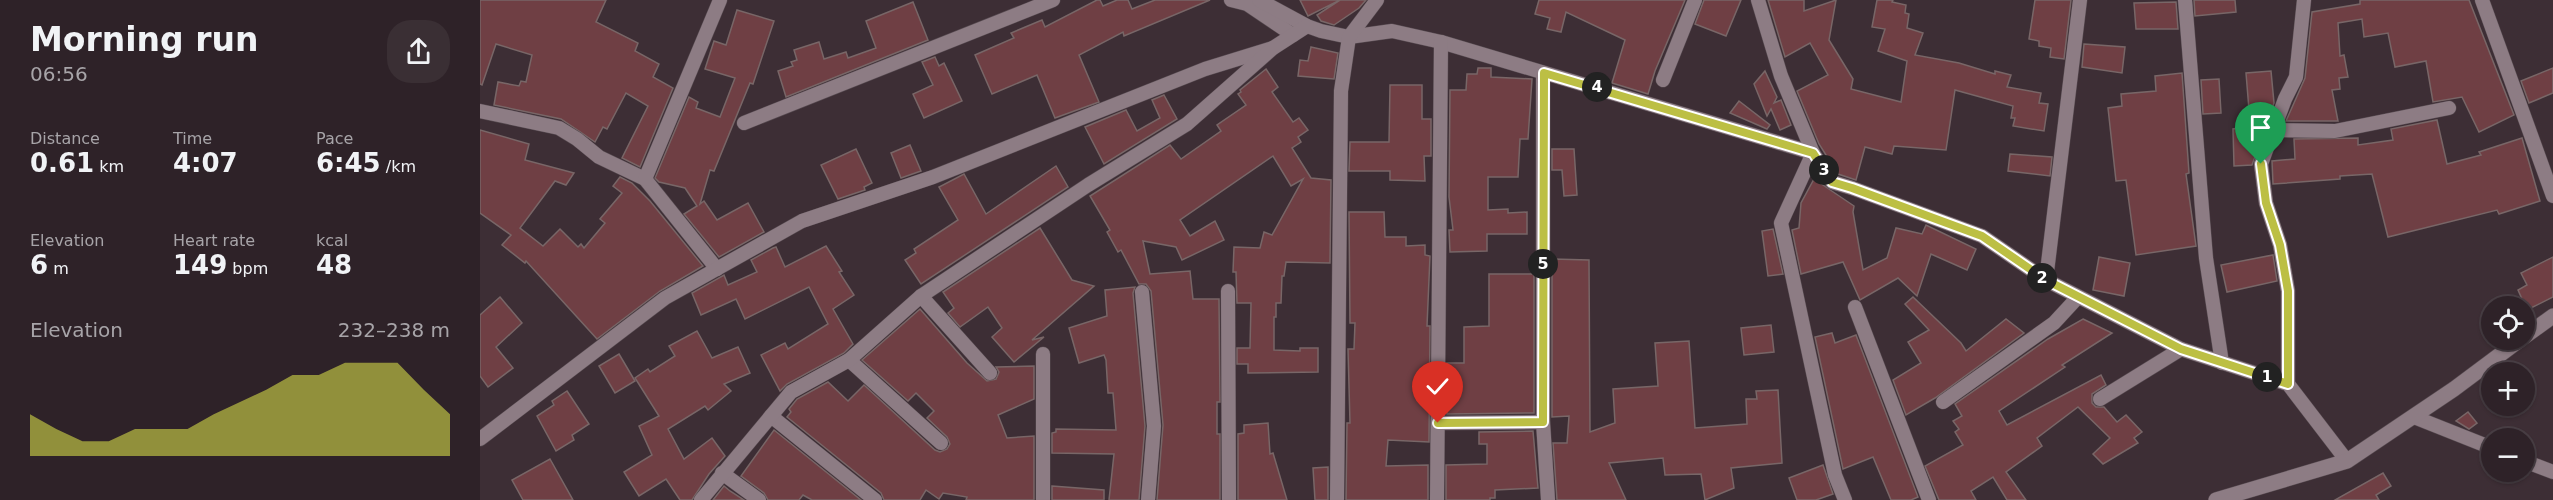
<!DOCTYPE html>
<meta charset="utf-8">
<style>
:root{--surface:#2e2228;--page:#3a2f34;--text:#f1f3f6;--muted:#a7a4a8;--line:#493f45;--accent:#bcbf44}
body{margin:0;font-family:"DejaVu Sans",sans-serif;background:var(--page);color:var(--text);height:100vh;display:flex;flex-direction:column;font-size:22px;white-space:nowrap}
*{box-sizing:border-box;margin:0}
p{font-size:20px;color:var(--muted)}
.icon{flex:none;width:33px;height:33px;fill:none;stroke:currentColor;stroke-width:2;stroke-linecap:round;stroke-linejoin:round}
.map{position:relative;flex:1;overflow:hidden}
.side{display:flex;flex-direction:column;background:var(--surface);width:480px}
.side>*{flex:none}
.fabs{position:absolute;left:2001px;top:296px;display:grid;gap:12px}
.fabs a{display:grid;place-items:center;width:54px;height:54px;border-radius:50%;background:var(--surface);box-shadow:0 2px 4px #0004,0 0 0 2px var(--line);font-size:30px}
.pin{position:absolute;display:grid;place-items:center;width:51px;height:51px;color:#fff;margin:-62px -26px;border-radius:50% 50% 50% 0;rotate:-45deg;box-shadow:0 0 6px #0007}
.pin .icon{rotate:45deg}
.km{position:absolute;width:30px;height:30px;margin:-15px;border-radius:50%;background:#222;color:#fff;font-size:16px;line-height:30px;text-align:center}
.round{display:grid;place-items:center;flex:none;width:63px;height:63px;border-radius:24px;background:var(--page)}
.summary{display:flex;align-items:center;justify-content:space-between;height:102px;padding:0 30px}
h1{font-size:33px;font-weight:700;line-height:45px}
.figures{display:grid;grid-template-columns:repeat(3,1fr);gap:9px;height:102px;padding:6px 30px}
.figures div{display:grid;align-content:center}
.figures b{font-size:26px;font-weight:700}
.figures small{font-size:16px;font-weight:400}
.figures p{font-size:16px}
.chart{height:168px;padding:12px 30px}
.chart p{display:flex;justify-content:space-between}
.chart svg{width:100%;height:108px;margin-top:6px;fill:var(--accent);opacity:.7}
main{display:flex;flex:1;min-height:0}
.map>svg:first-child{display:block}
.building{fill:#6f3f44;stroke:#786667;stroke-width:1.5}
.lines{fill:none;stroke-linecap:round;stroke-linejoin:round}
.street-casing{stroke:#574b51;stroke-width:15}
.secondary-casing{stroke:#574b51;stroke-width:16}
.street{stroke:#8d7c84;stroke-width:14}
.secondary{stroke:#8d7c84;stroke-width:15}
.route-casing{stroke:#fff;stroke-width:12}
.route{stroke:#bcbf44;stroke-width:8}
</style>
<main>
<section class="side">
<div class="summary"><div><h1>Morning run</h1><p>06:56</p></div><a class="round"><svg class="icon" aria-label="share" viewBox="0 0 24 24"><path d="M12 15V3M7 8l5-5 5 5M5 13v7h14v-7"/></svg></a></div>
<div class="figures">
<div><p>Distance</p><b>0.61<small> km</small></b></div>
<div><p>Time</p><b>4:07</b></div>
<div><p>Pace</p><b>6:45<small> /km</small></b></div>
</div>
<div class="figures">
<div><p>Elevation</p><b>6<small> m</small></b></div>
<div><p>Heart rate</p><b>149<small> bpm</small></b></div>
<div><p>kcal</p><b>48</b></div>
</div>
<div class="chart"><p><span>Elevation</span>232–238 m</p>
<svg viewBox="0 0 160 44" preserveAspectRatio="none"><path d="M0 44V27L10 33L20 38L30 38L40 33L50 33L60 33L70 27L80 22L90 17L100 11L110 11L120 6L130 6L140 6L150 17L160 27V44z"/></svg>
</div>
</section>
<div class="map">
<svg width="2073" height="500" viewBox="0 0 2073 500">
<rect width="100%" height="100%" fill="#3d2e35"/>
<g class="building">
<path d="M0 0H126L116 22 158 43 155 51 179 64 173 77 193 88 160 167 142 158 168 106 146 93 127 129 123 127 115 142 81 119 14 105 18 82 39 86 41 81 46 82 52 55 16 44 2 85 0 84Z"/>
<path d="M617 0H620L623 6 637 0H648L652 9 675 0H730L644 36 643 32 599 55 619 102 575 118 557 75 512 94 495 55 534 38 531 33 562 20 565 27Z"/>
<path d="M820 0H886L879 8 854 25 841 21 837 15 860 0 828 16Z"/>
<path d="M1059 0H1205L1175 71 1168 94 1132 83 1145 40 1086 12 1081 32 1067 29 1070 18 1055 14Z"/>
<path d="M1224 0H1261L1246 36 1215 24Z"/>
<path d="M1288 0H1324V11L1356 0 1349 40 1373 79 1371 89 1421 102 1427 61 1398 51 1405 29 1392 27 1397 0H1413L1412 2 1426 5 1425 13 1429 14 1427 28 1443 33 1435 55 1479 63 1515 74V71L1531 75 1527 87 1561 93 1559 103 1568 104 1564 131 1533 126 1535 118H1531L1533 106 1475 90 1466 150 1414 146 1412 154 1385 147 1376 180 1358 174 1339 144 1317 91 1348 75 1330 43 1305 57Z"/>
<path d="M1555 0H1591L1584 59 1570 57 1571 48 1559 46V41L1549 39Z"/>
<path d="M1714 0H1755L1756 12 1715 16Z"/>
<path d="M1880 0H1989L2034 115 1999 132 1982 97 1953 102 1946 61 1915 67 1908 33 1884 37 1882 19 1858 23 1860 56 1864 55 1868 77 1859 78 1860 89 1852 90 1858 121H1806L1825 78 1832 12 1880 4Z"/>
<path d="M433 2 448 40 306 97 298 71 313 66 311 62 317 60 314 50 339 42 344 59 366 52 368 58 396 48 386 21Z"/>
<path d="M1696 2 1698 29H1656L1654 3Z"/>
<path d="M257 10 294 21 273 84 270 83 234 171 230 170 220 204 224 201 237 220 268 203 284 232 239 257 204 214 217 206 205 188 179 182 175 178 209 97 218 102 216 108 240 117 255 78 225 69 234 41 246 45Z"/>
<path d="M1604 44 1645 47 1642 73 1602 67Z"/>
<path d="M831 47 858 53 854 79 818 76 820 60 828 61Z"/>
<path d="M455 57 459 66 464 63 482 101 444 118 433 94 453 85 442 62Z"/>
<path d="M998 68H1011V77L1052 79 1048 139H1040L1038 177H1008V210L1028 209V213L1047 212V234H1007V251L970 252 969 230H973L969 197 970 90H986L987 74H997Z"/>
<path d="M2073 68V93L2049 103 2041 81Z"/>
<path d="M786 69 798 87 792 92 813 122 819 118 828 130 818 137 821 142 812 148 831 178 851 180 850 263 806 262 804 276H802L801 303H796V317H794V350L820 351V348H838V372L768 373V364H757V348H770L771 303H757L756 272H753L754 247 780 248 784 232 792 235 823 179 811 186 793 156 700 220 710 236 735 221 744 240 702 260 696 247 663 241 670 274 710 271 713 299H739L740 402H737V434H740V500H677L683 425 671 291 666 284H659L641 250 638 252 627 232 630 230 610 196 690 145 701 159 741 131 737 125 766 105 758 94 761 92 760 90Z"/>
<path d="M1285 71 1297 97 1294 103 1301 100 1311 125 1300 130 1291 109 1287 116 1274 84Z"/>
<path d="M1791 71 1794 103 1772 165 1754 166 1753 129 1766 127V122H1770L1766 73Z"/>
<path d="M1702 73 1709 173 1706 174 1716 246 1656 255 1646 180 1636 181 1628 108 1642 106 1641 94 1676 91 1675 76Z"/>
<path d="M1739 79 1741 113 1723 114 1721 80Z"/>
<path d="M910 85H942V119H951V156H944L945 181 910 180V171H869L870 142H909Z"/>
<path d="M684 95 697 119 624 164 605 127 646 110 657 131 680 118 672 100Z"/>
<path d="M1259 101 1290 125 1287 129 1250 113Z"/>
<path d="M1957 120 1967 164 2001 155 1999 152 2042 138 2060 201 2019 214 2017 210 1908 237 1892 174 1860 176V179L1793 184 1792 161 1815 159 1814 139 1878 138V145L1913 140 1911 129Z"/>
<path d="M0 130 49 144 45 160 94 173 86 185 75 181 40 228 63 246 80 229 98 247 101 244 104 248 125 223 120 219 142 193 133 186 140 177 152 183 170 201 223 266 180 291 117 339 46 261 45 263 22 245 31 235 0 213Z"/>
<path d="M430 145 441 171 421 178 411 153Z"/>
<path d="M376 149 392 183 384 187 385 190 358 199 341 165Z"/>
<path d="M1072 149H1094L1097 195 1084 196 1082 170H1072Z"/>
<path d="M1530 154 1572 157 1570 176 1528 171Z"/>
<path d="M576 166 588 187 441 284 425 260 436 253 434 249 478 220 459 187 484 174 506 214Z"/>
<path d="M1334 179 1374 206 1373 212 1383 270 1407 258 1416 228 1442 234 1446 225 1496 249 1487 270 1451 254 1437 296 1418 278 1380 300 1363 262 1321 274 1312 230 1319 228 1321 203Z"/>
<path d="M869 212H904L905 237H926V246L945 245V255L950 256 947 326H950L949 442 908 440 906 466 948 465V500H866L867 423H870L868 349H874L875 323H870Z"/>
<path d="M560 228 592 280 614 286 552 340 564 337 534 362 512 337 522 328 508 307 480 327 468 313 474 308 463 292Z"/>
<path d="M1293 229 1303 274 1288 276 1282 231Z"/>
<path d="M346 246 362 271 359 272 374 295 353 309 373 344 364 353 307 384 300 391 281 355 305 343 308 349 348 324 329 287 265 319 256 299 221 315 212 293 244 275 248 285 277 272 271 260 293 248 296 247 305 267Z"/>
<path d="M1793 255 1797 281 1747 292 1741 265Z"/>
<path d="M1619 257 1650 263 1644 296 1613 290Z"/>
<path d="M2073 257V297L2047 310 2038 290 2047 285 2041 273Z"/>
<path d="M1072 259 1109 260 1110 432 1135 423 1133 389 1178 386 1175 343 1209 341 1215 428 1267 424 1266 399H1277L1276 391 1298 390 1302 463 1251 468 1254 488 1225 500 1221 474 1185 475 1183 458 1129 463 1146 500H1077L1073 443H1087L1089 416 1072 417Z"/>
<path d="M1009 274H1054V413L967 414V363H984V327L1009 326Z"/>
<path d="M655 287 653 293 665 426 659 500H629L634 454 572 453V433L576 432V429L636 430 633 393H628L626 360 624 355 599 363 589 328 627 316 625 290Z"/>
<path d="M20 297 42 323 16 347 33 368 8 387 0 376V315Z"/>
<path d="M1433 297 1481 343 1486 351 1526 319 1544 333 1455 398 1426 415 1413 380 1441 363 1428 342 1449 330 1425 304Z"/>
<path d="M440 309 487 363 507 381 516 379 519 372 516 367 554 366V399L518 415 527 438 554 436V500H486L487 497 463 493 459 499 446 490 440 500H404L401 493 307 417 311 412 309 409 317 399 348 382 368 401 384 385 455 450 460 452 467 449 470 444 467 437 447 418 454 411 436 393 428 401 382 360Z"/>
<path d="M1603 319 1632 333 1582 365 1585 367 1519 411 1527 425 1621 375 1626 385 1612 394V403L1616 407H1624L1637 422 1646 415 1662 432 1654 438 1658 443 1623 464 1613 454 1630 438 1598 407 1557 438 1562 446 1526 472 1546 500H1527L1513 477 1491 491 1496 500H1459L1445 466 1483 445 1475 432 1479 429 1473 421 1482 416 1475 404 1568 339Z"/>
<path d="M1291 325 1294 352 1264 355 1261 328Z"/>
<path d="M217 331 232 358 258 347 270 373 244 384 251 391 228 410 225 406 188 429 204 459 232 438 245 456 229 474 212 500H200L186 479 159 496 144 472 172 455 159 426 179 416 155 378 168 369 170 372 195 356 189 346Z"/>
<path d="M1352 333 1355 343 1376 335 1438 497 1431 500H1411L1393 457 1363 469 1335 337Z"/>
<path d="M139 354 155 381 135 393 119 366Z"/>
<path d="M87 391 109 424 92 435 94 440 76 451 57 416 74 405 72 401Z"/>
<path d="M1988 412 1997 423 1989 429 1976 421Z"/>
<path d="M788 423 790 454 793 453 807 500H758V434L764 433V425Z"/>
<path d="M294 430 381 500H332L323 495 319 500H288L284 493 261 476Z"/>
<path d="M1053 431 1058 488 1015 490V498H1010V500H966V465L1007 464V444H999V432Z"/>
<path d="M70 459 93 500H43L32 480Z"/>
<path d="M1343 465 1353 494 1336 500H1317L1309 478Z"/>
<path d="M848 467V500H835L833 468Z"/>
<path d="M1903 473 1911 486 1896 495 1899 500H1855Z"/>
<path d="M244 486 250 491 264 500H233Z"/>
<path d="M572 486 624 490V500H572Z"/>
</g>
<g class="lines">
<defs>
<g id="street">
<path d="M751 0 767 4 813 35"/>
<path d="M779 0 827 26 841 31 869 37 912 31 961 42 1333 153 1352 182 1372 188 1502 236 1566 280 1701 349 1808 384 1867 461"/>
<path d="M1278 0 1301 76 1333 153 1301 223 1355 475 1365 500"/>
<path d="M1705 0 1726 258 1742 363"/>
<path d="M2002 0 2073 196"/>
<path d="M1063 73V422L1068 500"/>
<path d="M1183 80 1215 0"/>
<path d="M0 111 79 128 97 139 119 157 165 179 237 269"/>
<path d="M264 123 573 0"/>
<path d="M1793 130 1855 131 1969 108"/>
<path d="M165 179 240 0"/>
<path d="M1566 280 1600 0"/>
<path d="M748 291 749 500"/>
<path d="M662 292 674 426 668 500"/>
<path d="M441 296 510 373"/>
<path d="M1375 307 1449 500"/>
<path d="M563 354V500"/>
<path d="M369 360 461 443"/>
<path d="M1808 384V291L1800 245 1786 203 1781 164 1805 99 1816 77 1824 0"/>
<path d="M1620 399 1701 349"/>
<path d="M1463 402 1574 323 1598 297"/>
<path d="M291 416 395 500"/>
<path d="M1934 417 2012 448"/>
<path d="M958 423 1063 422"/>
<path d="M0 439 185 298 322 221 453 177 725 69 793 48"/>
<path d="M2044 461 2073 472"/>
<path d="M242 473 279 500"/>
<path d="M857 499 861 91 869 37 897 0"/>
<path d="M221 500 311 392 369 360 441 296 608 185 707 124 793 48 827 26"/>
<path d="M957 500 961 42"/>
</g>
<g id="secondary">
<path d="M2044 337 2073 316"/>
<path d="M1736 500 1867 461 1974 389 2041 339"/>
</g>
</defs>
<use href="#street" class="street-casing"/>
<use href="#secondary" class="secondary-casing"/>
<use href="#street" class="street"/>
<use href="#secondary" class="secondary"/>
</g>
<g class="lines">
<defs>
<path id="route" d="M958 423 1063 422 1064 73 1333 153 1352 182 1372 188 1502 236 1566 280 1701 349 1808 384V291L1800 245 1786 203 1781 164"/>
</defs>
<use href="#route" class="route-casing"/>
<use href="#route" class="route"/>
</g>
</svg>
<div class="fabs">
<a><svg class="icon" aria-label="locate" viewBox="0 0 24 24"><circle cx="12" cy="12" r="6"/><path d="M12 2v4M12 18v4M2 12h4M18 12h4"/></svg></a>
<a>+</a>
<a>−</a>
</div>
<div class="pin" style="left:1781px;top:164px;background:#1e9e55"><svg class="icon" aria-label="arrive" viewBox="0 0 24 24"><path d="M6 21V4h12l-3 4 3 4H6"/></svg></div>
<div class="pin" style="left:958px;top:423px;background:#d93025"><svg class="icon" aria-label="check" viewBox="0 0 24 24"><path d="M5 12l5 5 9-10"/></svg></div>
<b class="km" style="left:1787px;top:377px">1</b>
<b class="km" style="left:1562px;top:278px">2</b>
<b class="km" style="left:1344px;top:170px">3</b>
<b class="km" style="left:1117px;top:87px">4</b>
<b class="km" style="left:1063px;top:264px">5</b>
</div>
</main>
